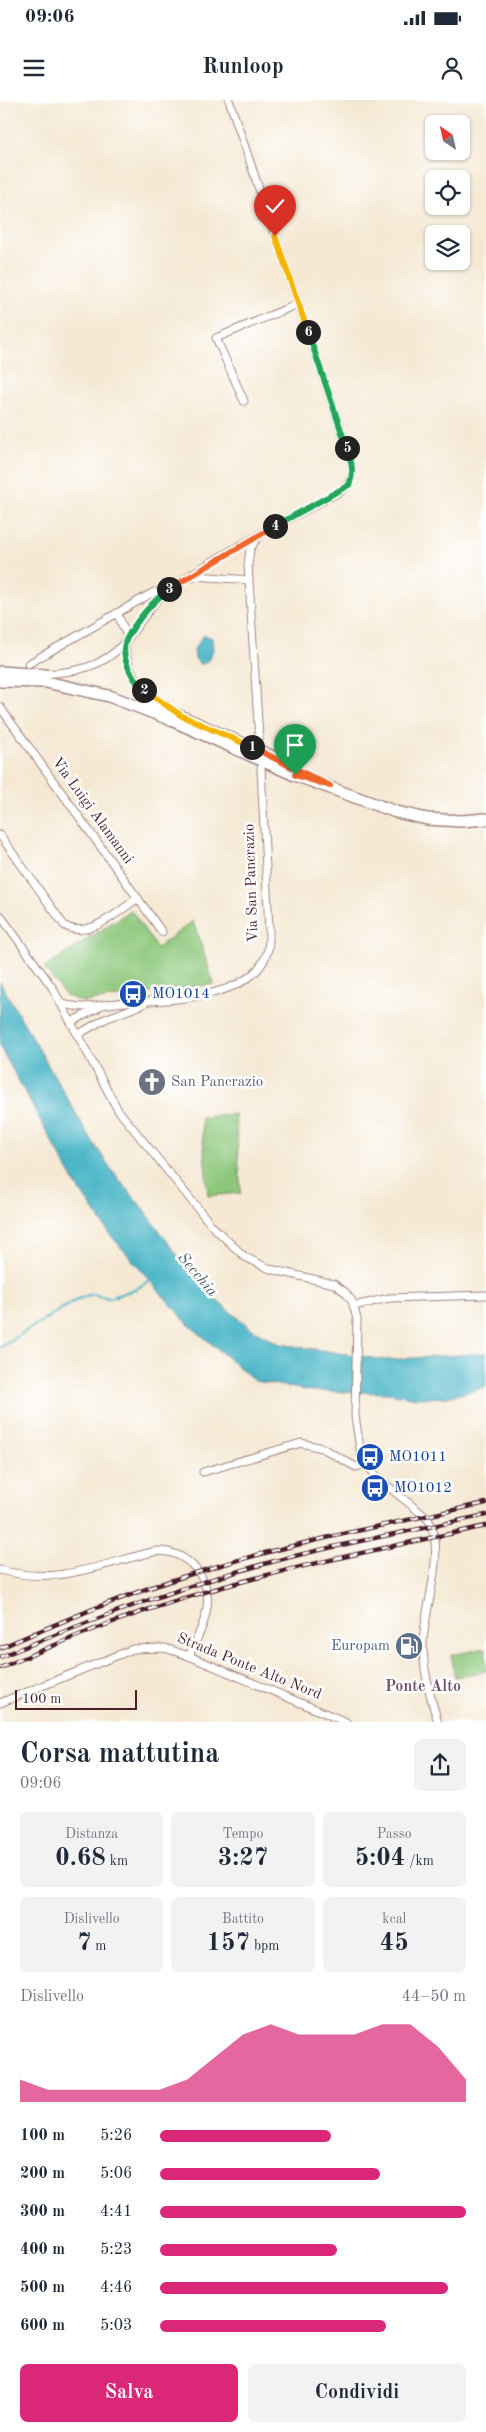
<!DOCTYPE html>
<html lang="it">
<meta charset="utf-8">
<style>
:root{--surface:#fff;--page:#f2f2f3;--text:#1f2937;--muted:#747a83;--accent:#db2777}
body{margin:0;font-family:"Old Standard TT",serif;background:var(--page);color:var(--text);height:100vh;display:flex;flex-direction:column;font-size:19px;white-space:nowrap}
*{box-sizing:border-box;margin:0}
p{font-size:16px;color:var(--muted)}
.icon{flex:none;width:28px;height:28px;fill:none;stroke:currentColor;stroke-width:2;stroke-linecap:round;stroke-linejoin:round}
.map{position:relative;height:1622px;overflow:hidden}
.drawer{display:flex;flex-direction:column;background:var(--surface);flex:1}
.drawer>*{flex:none}
.needle{width:32px;rotate:326deg}
.fabs{position:absolute;left:425px;top:15px;display:grid;gap:10px}
.fabs a{display:grid;place-items:center;width:45px;height:45px;border-radius:8px;background:var(--surface);box-shadow:0 1px 4px #0004;font-size:25px}
.scale{position:absolute;left:15px;bottom:12px;width:122px;box-sizing:border-box;padding-left:5px;border:2px solid #4a1f2b;border-top:0;font-size:14px;line-height:18px;white-space:nowrap;color:#4a1f2b;-webkit-text-stroke:4px #fff;paint-order:stroke}
.pin{position:absolute;display:grid;place-items:center;width:42px;height:42px;color:#fff;margin:-51px -21px;border-radius:50% 50% 50% 0;rotate:-45deg;box-shadow:0 0 5px #0007}
.pin .icon{rotate:45deg}
.km{position:absolute;width:25px;height:25px;margin:-12px;border-radius:50%;background:#222;color:#fff;font-size:14px;line-height:25px;text-align:center}
.round{display:grid;place-items:center;flex:none;width:52px;height:52px;border-radius:8px;background:var(--page)}
.head{display:flex;align-items:center;justify-content:space-between;height:85px;padding:0 20px}
h1{font-size:28px;font-weight:700;line-height:38px}
.figures{display:grid;grid-template-columns:repeat(3,1fr);gap:8px;height:85px;padding:5px 20px}
.figures div{display:grid;align-content:center;border-radius:8px;background:var(--page);text-align:center}
.figures b{font-size:25px;font-weight:700}
.figures small{font-size:14px;font-weight:400}
.figures p{font-size:14px}
.chart{height:140px;padding:10px 20px}
.chart p{display:flex;justify-content:space-between}
.chart svg{width:100%;height:90px;margin-top:5px;fill:var(--accent);opacity:.7}
.cta{display:flex;gap:10px;margin-top:auto;padding:10px 20px}
.cta a{flex:1;height:58px;border-radius:8px;background:var(--accent);color:#fff;font-size:20px;font-weight:700;line-height:58px;text-align:center}
.cta a+a{background:var(--page);color:var(--text)}
ul{padding:0 20px;list-style:none;font-size:16px}
li{display:grid;grid-template-columns:80px 60px 1fr;align-items:center;height:38px}
li i{height:12px;border-radius:6px;background:var(--accent)}
.status{display:flex;justify-content:space-between;align-items:center;height:35px;padding:0 25px;background:var(--surface);direction:ltr}
.status svg{height:14px;fill:currentColor}
header{display:flex;justify-content:space-between;align-items:center;height:65px;padding:0 20px;background:var(--surface);font-size:22px;font-weight:700}
.map>svg:first-child{display:block}
.green{fill:#8cc77c;stroke:#6b7354}
.water{fill:#4bb6c7;stroke:#4a6a79}
.lines{fill:none;stroke-linecap:round;stroke-linejoin:round}
.stream{stroke:#4bb6c7;stroke-width:2.5}
.street-casing{stroke:#a08480;stroke-width:9}
.primary-casing{stroke:#a08480;stroke-width:14}
.street{stroke:#fff;stroke-width:7}
.primary{stroke:#fff;stroke-width:11}
.rail-casing{stroke:#4a1f2b;stroke-width:4.5}
.rail{stroke:#fff;stroke-width:2.5;stroke-dasharray:8;stroke-linecap:butt}
.split-1-casing{stroke:#fff;stroke-width:10}
.split-2-casing{stroke:#fff;stroke-width:10}
.split-3-casing{stroke:#fff;stroke-width:10}
.split-4-casing{stroke:#fff;stroke-width:10}
.split-5-casing{stroke:#fff;stroke-width:10}
.split-6-casing{stroke:#fff;stroke-width:10}
.split-7-casing{stroke:#fff;stroke-width:10}
.split-1{stroke:#f0652b;stroke-width:6}
.split-2{stroke:#f5b400;stroke-width:6}
.split-3{stroke:#22a559;stroke-width:6}
.split-4{stroke:#f0652b;stroke-width:6}
.split-5{stroke:#22a559;stroke-width:6}
.split-6{stroke:#22a559;stroke-width:6}
.split-7{stroke:#f5b400;stroke-width:6}
.labels{text-anchor:middle;dominant-baseline:central;stroke-width:5;stroke-linejoin:round;paint-order:stroke}
.street-label{font-size:15px;fill:#4a1f2b;stroke:#fff}
.transit-label{font-size:15px;fill:#164399;stroke:#fff;text-anchor:start}
.worship-label{font-size:15px;fill:#5b616d;stroke:#fff;text-anchor:start}
.service-label{font-size:15px;fill:#4e5e75;stroke:#fff;text-anchor:end}
.water-label{font-size:16px;font-style:italic;fill:#4a5b69;stroke:#fff}
.neighbourhood-label{font-size:16px;font-weight:bold;fill:#75556e;stroke:#fff}
</style>
<div class="status"><b>09:06</b><svg viewBox="0 0 49 12"><path d="M0 12V9h3v3zM5 12V6h3v6zM10 12V3h3v9zM15 12V0h3v12zM26 1h20v11H26zM47 4h2v5h-2z"/></svg></div>
<header><svg class="icon" aria-label="menu" viewBox="0 0 24 24"><path d="M4 6h16M4 12h16M4 18h16"/></svg>Runloop<svg class="icon" aria-label="person" viewBox="0 0 24 24"><circle cx="12" cy="8" r="4"/><path d="M4 21q1-7 8-7t8 7"/></svg></header>
<div class="map">
<svg width="486" height="1622" viewBox="0 0 486 1622">
<rect width="100%" height="100%" fill="#fff"/>
<filter id="ink" filterUnits="userSpaceOnUse"><feTurbulence type="fractalNoise" baseFrequency=".02" numOctaves="2"/><feDisplacementMap in="SourceGraphic" scale="10" xChannelSelector="R" yChannelSelector="G"/><feConvolveMatrix kernelMatrix="1 2 1 2 8 2 1 2 1" color-interpolation-filters="sRGB"/></filter>
<filter id="wash" filterUnits="userSpaceOnUse"><feTurbulence type="fractalNoise" baseFrequency=".0096" numOctaves="4" result="noise"/><feDisplacementMap in="SourceGraphic" scale="20" xChannelSelector="R" yChannelSelector="G"/><feGaussianBlur stdDeviation="1.12" result="paint"/><feColorMatrix in="noise" values="0 0 0 0 0 0 0 0 0 0 0 0 0 0 0 0 0 1.4 0 .05"/><feComposite in="paint" operator="in"/></filter>
<g filter="url(#wash)">
<rect width="100%" height="100%" fill="#f5e9d4"/>
<g class="green">
<path d="M131 810 157 848 193 821 214 884 83 902 66 896 44 868Z"/>
<path d="M235 1014 241 1093 208 1096 201 1017Z"/>
<path d="M486 1548V1571L455 1577 451 1555Z"/>
</g>
<g class="water">
<path d="M204 535 212 538 213 550 208 561 200 565 195 558 194 549Z"/>
<path d="M0 882 89 1036 114 1073 145 1111 192 1175 222 1205 252 1229 280 1244 386 1260 486 1253V1287L448 1297 416 1298 389 1293 311 1291 255 1281 187 1223 112 1137 76 1085 0 947Z"/>
</g>
<g class="lines">
<path class="stream" d="M0 1247 78 1199 92 1194 109 1198 136 1189 152 1179"/>
</g>
</g>
<g filter="url(#ink)">
<g class="lines">
<defs>
<g id="street">
<path d="M244 301 216 238 298 204"/>
<path d="M257 438 250 449 248 465 259 638"/>
<path d="M190 477 196 476 249 480"/>
<path d="M117 513 128 538"/>
<path d="M125 541C125 572 140 589 165 604"/>
<path d="M28 564 154 492"/>
<path d="M43 574C75 572 103 568 125 542 142 522 153 499 175 485 228 450 285 421 341 391 354 381 353 372 350 357L229 0"/>
<path d="M0 607 162 832"/>
<path d="M0 735 64 825C87 841 119 811 138 798"/>
<path d="M0 815 52 887 118 1010 213 1127 245 1157 270 1169 334 1184 345 1192 352 1201 357 1219 355 1316 361 1355 366 1364 379 1379 427 1418C448 1447 424 1508 423 1543 423 1570 430 1597 438 1622"/>
<path d="M60 903C89 912 100 903 128 902 168 900 257 900 268 849 269 843 269 836 269 830L261 668"/>
<path d="M71 922 98 908"/>
<path d="M77 935 105 919 144 904"/>
<path d="M354 1206 389 1198 486 1195"/>
<path d="M203 1372 301 1343 322 1348 356 1367 366 1364"/>
<path d="M0 1470C59 1486 100 1464 157 1451 172 1451 184 1456 194 1467 220 1495 203 1526 189 1556"/>
<path d="M0 1603 133 1549 165 1548 189 1556 346 1622"/>
</g>
<g id="primary">
<path d="M0 572 45 575"/>
<path d="M0 581 46 582 109 596 167 618 295 675 396 712 427 719 461 721 486 719"/>
<path d="M150 603 293 666"/>
</g>
</defs>
<use href="#street" class="street-casing"/>
<use href="#primary" class="primary-casing"/>
<use href="#street" class="street"/>
<use href="#primary" class="primary"/>
<defs>
<g id="rail">
<path d="M0 1548C57 1524 114 1499 173 1480 275 1446 381 1426 486 1403"/>
<path d="M0 1557C91 1520 183 1485 279 1460 347 1442 417 1430 486 1415"/>
<path d="M0 1568C39 1552 77 1535 116 1521 236 1477 362 1453 486 1426"/>
</g>
</defs>
<use href="#rail" class="rail-casing"/>
<use href="#rail" class="rail"/>
</g>
</g>
<g class="lines" filter="url(#ink)">
<defs>
<path id="split-1" d="M252 647 330 686 295 675"/>
<path id="split-2" d="M144 590 182 616 252 647"/>
<path id="split-3" d="M144 590C133 580 119 556 126 540 135 522 153 501 169 489"/>
<path id="split-4" d="M169 489 275 426"/>
<path id="split-5" d="M275 426 349 385C355 372 351 361 347 348"/>
<path id="split-6" d="M308 232 347 348"/>
<path id="split-7" d="M275 136 308 232"/>
</defs>
<use href="#split-1" class="split-1-casing"/>
<use href="#split-2" class="split-2-casing"/>
<use href="#split-3" class="split-3-casing"/>
<use href="#split-4" class="split-4-casing"/>
<use href="#split-5" class="split-5-casing"/>
<use href="#split-6" class="split-6-casing"/>
<use href="#split-7" class="split-7-casing"/>
<use href="#split-1" class="split-1"/>
<use href="#split-2" class="split-2"/>
<use href="#split-3" class="split-3"/>
<use href="#split-4" class="split-4"/>
<use href="#split-5" class="split-5"/>
<use href="#split-6" class="split-6"/>
<use href="#split-7" class="split-7"/>
</g>
<defs>
<symbol id="bus-disc" viewBox="-11 -11 22 22"><circle r="9.5" fill="#1a4fb4" stroke="#fff"/><path d="M-5-6H5V4H4V6H2V4H-2V6H-4V4H-5ZM-3.5-4V0h7V-4ZM-3.5 1.2v1.5H-2V1.2ZM2 1.2v1.5H3.5V1.2Z" fill="#fff"/></symbol>
<symbol id="church-disc" viewBox="-11 -11 22 22"><circle r="9.5" fill="#6b7280" stroke="#fff"/><path d="M-1.2-6h2.4v3.5h3.3v2.4h-3.3V6h-2.4V-.1h-3.3v-2.4h3.3Z" fill="#fff"/></symbol>
<symbol id="fuel-disc" viewBox="-11 -11 22 22"><circle r="9.5" fill="#5c6f8a" stroke="#fff"/><path d="M-5.5-6h7V0h2V4h1.3V-2.5L3-4.5l.8-.8L6-3V5H2.5V1h-1V6h-7ZM-4.2-4.7v3.2H.2V-4.7Z" fill="#fff"/></symbol>
</defs>
<g fill-rule="evenodd">
<use href="#bus-disc" x="117" y="878" width="32" height="32"/>
<use href="#church-disc" x="136" y="966" width="32" height="32"/>
<use href="#bus-disc" x="354" y="1341" width="32" height="32"/>
<use href="#bus-disc" x="359" y="1372" width="32" height="32"/>
<use href="#fuel-disc" x="393" y="1530" width="32" height="32"/>
</g>
<g class="labels">
<g class="street-label">
<text transform="translate(92 711) rotate(54)">Via Luigi Alamanni</text>
<text transform="translate(252 783) rotate(-92)">Via San Pancrazio</text>
<text transform="translate(249 1567) rotate(22)">Strada Ponte Alto Nord</text>
</g>
<g class="transit-label">
<text x="152" y="894">MO1014</text>
<text x="389" y="1357">MO1011</text>
<text x="394" y="1388">MO1012</text>
</g>
<g class="worship-label">
<text x="171" y="982">San Pancrazio</text>
</g>
<g class="service-label">
<text x="390" y="1546">Europam</text>
</g>
<g class="water-label">
<text transform="translate(197 1175) rotate(50)">Secchia</text>
</g>
<g class="neighbourhood-label">
<text x="423" y="1587">Ponte Alto</text>
</g>
</g>
</svg>
<div class="fabs">
<a><svg class="needle" viewBox="-14 -14 28 28"><path d="M0-13l5 13h-10z" fill="#e53935"/><path d="M0 13l5-13h-10z" fill="#747a83"/></svg></a>
<a><svg class="icon" aria-label="locate" viewBox="0 0 24 24"><circle cx="12" cy="12" r="6"/><path d="M12 2v4M12 18v4M2 12h4M18 12h4"/></svg></a>
<a><svg class="icon" aria-label="layers" viewBox="0 0 24 24"><path d="M12 4l9 5-9 5-9-5zM3 14l9 5 9-5"/></svg></a>
</div>
<div class="scale">100 m</div>
<div class="pin" style="left:295px;top:675px;background:#1e9e55"><svg class="icon" aria-label="arrive" viewBox="0 0 24 24"><path d="M6 21V4h12l-3 4 3 4H6"/></svg></div>
<div class="pin" style="left:275px;top:136px;background:#d93025"><svg class="icon" aria-label="check" viewBox="0 0 24 24"><path d="M5 12l5 5 9-10"/></svg></div>
<b class="km" style="left:252px;top:647px">1</b>
<b class="km" style="left:144px;top:590px">2</b>
<b class="km" style="left:169px;top:489px">3</b>
<b class="km" style="left:275px;top:426px">4</b>
<b class="km" style="left:347px;top:348px">5</b>
<b class="km" style="left:308px;top:232px">6</b>
</div>
<section class="drawer">
<div class="head"><div><h1>Corsa mattutina</h1><p>09:06</p></div><a class="round"><svg class="icon" aria-label="share" viewBox="0 0 24 24"><path d="M12 15V3M7 8l5-5 5 5M5 13v7h14v-7"/></svg></a></div>
<div class="figures">
<div><p>Distanza</p><b>0.68<small> km</small></b></div>
<div><p>Tempo</p><b>3:27</b></div>
<div><p>Passo</p><b>5:04<small> /km</small></b></div>
</div>
<div class="figures">
<div><p>Dislivello</p><b>7<small> m</small></b></div>
<div><p>Battito</p><b>157<small> bpm</small></b></div>
<div><p>kcal</p><b>45</b></div>
</div>
<div class="chart"><p><span>Dislivello</span>44–50 m</p>
<svg viewBox="0 0 160 44" preserveAspectRatio="none"><path d="M0 44V33L10 38L20 38L30 38L40 38L50 38L60 33L70 22L80 11L90 6L100 11L110 11L120 11L130 6L140 6L150 17L160 33V44z"/></svg>
</div>
<ul>
<li><b>100 m</b>5:26<i style="width:56%"></i></li>
<li><b>200 m</b>5:06<i style="width:72%"></i></li>
<li><b>300 m</b>4:41<i style="width:100%"></i></li>
<li><b>400 m</b>5:23<i style="width:58%"></i></li>
<li><b>500 m</b>4:46<i style="width:94%"></i></li>
<li><b>600 m</b>5:03<i style="width:74%"></i></li>
</ul>
<div class="cta"><a>Salva</a><a>Condividi</a></div>
</section>
